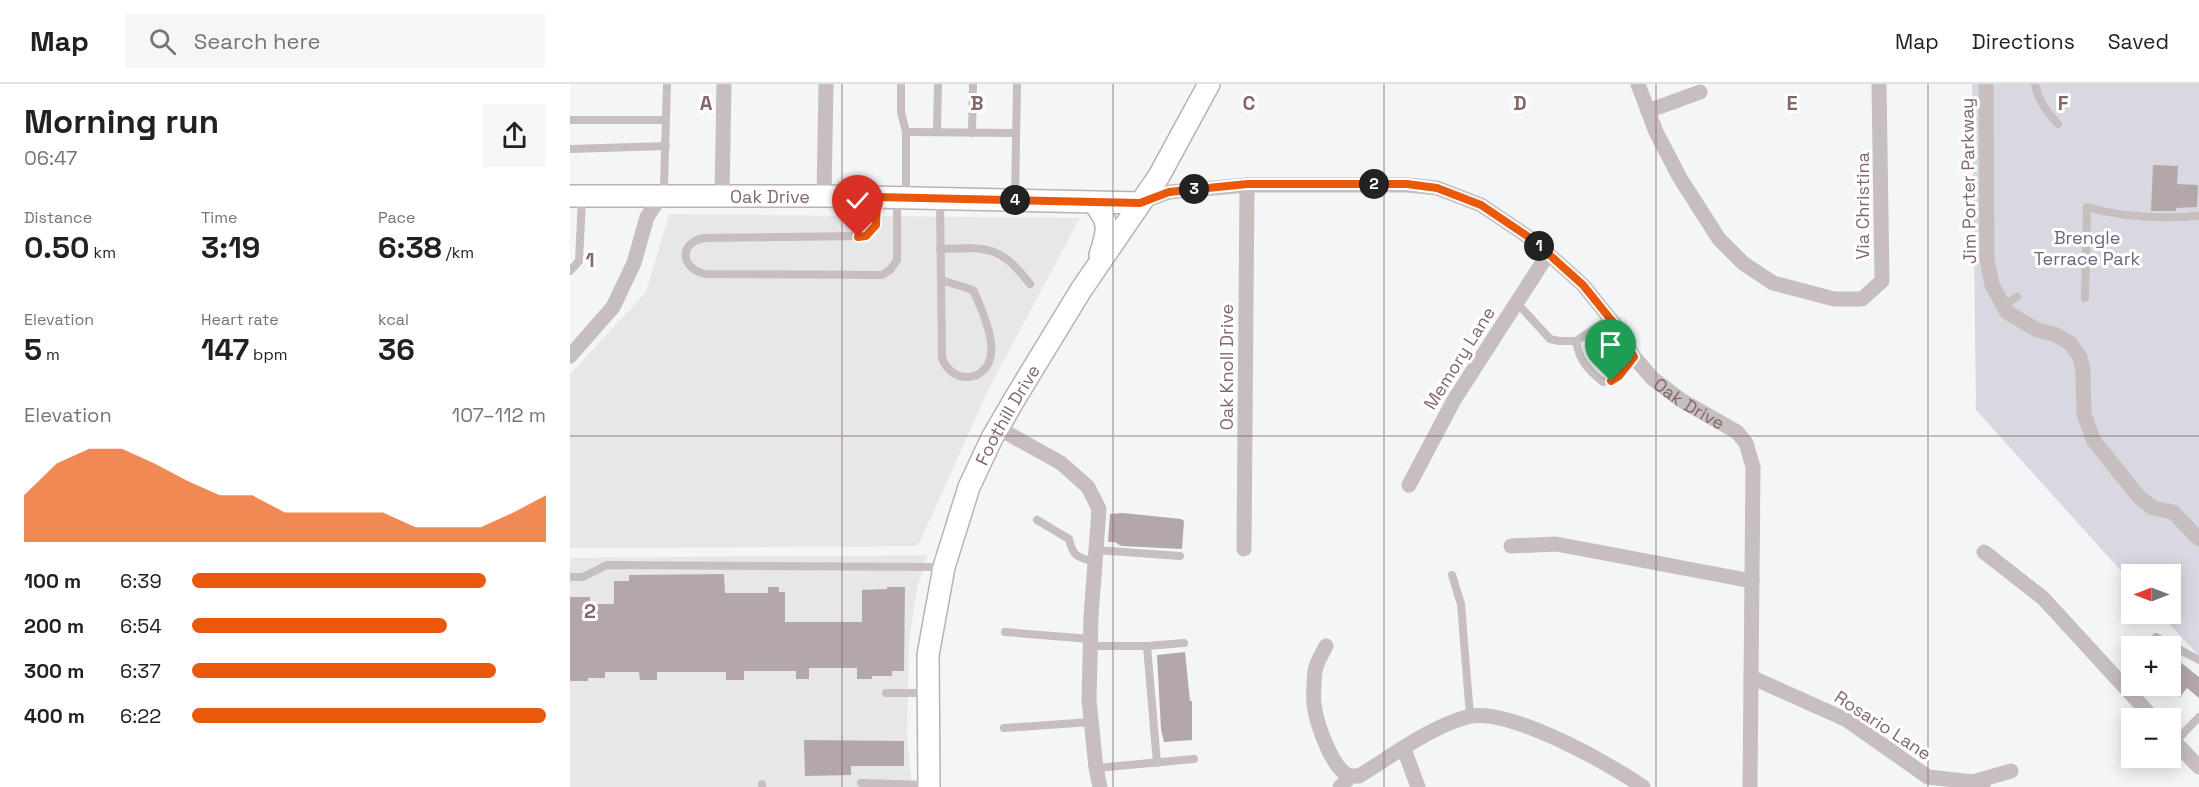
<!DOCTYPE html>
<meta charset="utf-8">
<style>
:root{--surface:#fff;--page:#f6f6f6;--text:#202124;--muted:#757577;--line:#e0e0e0;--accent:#ea580c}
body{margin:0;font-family:"Space Grotesk",sans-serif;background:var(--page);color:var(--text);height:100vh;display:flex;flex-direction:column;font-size:22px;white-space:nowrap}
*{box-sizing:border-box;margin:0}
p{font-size:20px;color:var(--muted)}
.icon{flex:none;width:33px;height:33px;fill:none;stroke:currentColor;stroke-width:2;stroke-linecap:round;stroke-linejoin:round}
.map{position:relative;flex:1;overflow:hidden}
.side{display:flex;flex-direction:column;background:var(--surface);width:570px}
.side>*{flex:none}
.needle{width:39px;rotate:270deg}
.tools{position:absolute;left:1551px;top:480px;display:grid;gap:12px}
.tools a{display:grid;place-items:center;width:60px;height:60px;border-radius:0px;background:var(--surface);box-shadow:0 3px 15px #0003;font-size:30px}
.pin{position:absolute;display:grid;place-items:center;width:51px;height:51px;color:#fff;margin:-62px -26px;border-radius:50% 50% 50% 0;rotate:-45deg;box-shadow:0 0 6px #0007}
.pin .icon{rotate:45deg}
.km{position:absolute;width:30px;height:30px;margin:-15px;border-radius:50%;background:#222;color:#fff;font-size:16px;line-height:30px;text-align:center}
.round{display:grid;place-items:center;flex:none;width:63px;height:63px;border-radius:0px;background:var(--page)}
.overview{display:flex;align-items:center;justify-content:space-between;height:102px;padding:0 24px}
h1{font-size:33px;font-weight:600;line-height:45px}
.figures{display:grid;grid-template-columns:repeat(3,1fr);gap:9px;height:102px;padding:6px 24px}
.figures div{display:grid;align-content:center}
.figures b{font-size:30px;font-weight:600}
.figures small{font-size:16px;font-weight:400}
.figures p{font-size:16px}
.chart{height:168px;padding:12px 24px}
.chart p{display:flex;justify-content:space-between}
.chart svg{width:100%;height:108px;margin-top:6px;fill:var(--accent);opacity:.7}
ul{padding:0 24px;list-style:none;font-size:20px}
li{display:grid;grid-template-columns:96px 72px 1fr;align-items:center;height:45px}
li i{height:15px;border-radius:8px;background:var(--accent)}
header{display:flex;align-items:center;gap:36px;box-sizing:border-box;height:84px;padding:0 30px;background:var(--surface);border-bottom:2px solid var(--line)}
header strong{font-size:28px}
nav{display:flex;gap:33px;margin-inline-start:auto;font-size:21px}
.search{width:420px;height:54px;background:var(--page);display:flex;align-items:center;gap:15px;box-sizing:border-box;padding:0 21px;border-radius:0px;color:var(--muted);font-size:22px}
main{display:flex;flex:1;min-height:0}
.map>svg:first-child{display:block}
.built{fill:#e7e6e8}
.green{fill:#d9d8e1}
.building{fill:#b4a7a9}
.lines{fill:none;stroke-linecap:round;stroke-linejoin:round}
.secondary-casing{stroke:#bbb1b1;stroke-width:24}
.lane{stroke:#c6bebf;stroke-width:8}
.street{stroke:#c6bebf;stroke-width:15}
.secondary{stroke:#fff;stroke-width:21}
.route-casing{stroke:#fff;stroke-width:12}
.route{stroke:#ea580c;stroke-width:8}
.grid{fill:none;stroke:#836869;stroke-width:1.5;stroke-opacity:0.55}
.labels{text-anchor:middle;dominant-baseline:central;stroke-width:6;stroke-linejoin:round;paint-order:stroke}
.street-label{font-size:18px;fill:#836869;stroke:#fff}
.park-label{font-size:18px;fill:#6d667b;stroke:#fff}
.grid-label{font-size:20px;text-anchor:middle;font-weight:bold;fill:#836869;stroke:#fff;stroke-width:6;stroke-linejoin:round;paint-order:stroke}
</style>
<header>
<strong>Map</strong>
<div class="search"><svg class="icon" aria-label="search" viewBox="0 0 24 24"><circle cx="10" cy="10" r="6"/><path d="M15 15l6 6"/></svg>Search here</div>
<nav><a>Map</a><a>Directions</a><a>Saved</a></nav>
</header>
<main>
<section class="side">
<div class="overview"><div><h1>Morning run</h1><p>06:47</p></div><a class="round"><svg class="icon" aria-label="share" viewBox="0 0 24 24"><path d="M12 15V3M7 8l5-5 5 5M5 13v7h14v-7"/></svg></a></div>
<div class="figures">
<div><p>Distance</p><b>0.50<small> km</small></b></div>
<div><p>Time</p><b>3:19</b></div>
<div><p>Pace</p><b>6:38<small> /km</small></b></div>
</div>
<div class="figures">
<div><p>Elevation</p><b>5<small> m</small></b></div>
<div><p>Heart rate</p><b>147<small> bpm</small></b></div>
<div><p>kcal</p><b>36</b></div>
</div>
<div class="chart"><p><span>Elevation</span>107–112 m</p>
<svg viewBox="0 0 160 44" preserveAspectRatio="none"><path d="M0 44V25L10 12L20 6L30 6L40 12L50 19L60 25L70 25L80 32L90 32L100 32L110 32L120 38L130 38L140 38L150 32L160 25V44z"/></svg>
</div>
<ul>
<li><b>100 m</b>6:39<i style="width:83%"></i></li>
<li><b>200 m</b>6:54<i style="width:72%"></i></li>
<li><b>300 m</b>6:37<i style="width:86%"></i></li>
<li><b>400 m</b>6:22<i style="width:100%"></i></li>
</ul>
</section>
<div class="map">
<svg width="1629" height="703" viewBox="0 0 1629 703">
<rect width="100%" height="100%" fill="#f4f5f7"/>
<g class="built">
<path d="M99 130 510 134 418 306 348 462 0 464V290L76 208Z"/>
<path d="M357 471 347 505 339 557 337 650 342 703H0V474Z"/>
</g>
<path class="green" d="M1402 0H1629V572L1590 530H1600V490H1562L1561 498 1406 326Z"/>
<g class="building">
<path d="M1583 81 1608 82 1607 100 1628 101 1627 123 1606 124V127H1581Z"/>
<path d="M553 429 611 435 614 437 612 465 551 462 545 458H538L540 430Z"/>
<path d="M154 490 155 509H198V503H209V508H215V538H292V506L317 505V503H335L334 587H322V592H302V595H287V584H239V595H226V587H174V596H156V588H87V596H70L69 588H35V594H18V597H0V513H20V520H44V497H59V491Z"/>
<path d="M615 568 620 617H622V656L594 658 591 645 587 571Z"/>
<path d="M1600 570 1629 593V614L1617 604 1610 613 1600 605Z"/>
<path d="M234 656 334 657V682H281V691L235 692Z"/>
</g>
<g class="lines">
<defs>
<g id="secondary">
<path id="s2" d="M0 112H254L570 119"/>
<path d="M523 118C541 139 538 146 530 171"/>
<path id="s3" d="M359 703 358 571 374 483 399 403 422 354 447 311 511 206 589 92 639 0"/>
</g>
</defs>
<use href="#secondary" class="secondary-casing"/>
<g class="lane">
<path d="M331 0V28L336 48V112"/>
<path d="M1465 0C1468 16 1477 29 1488 40"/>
<path d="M0 36H96"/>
<path d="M336 48 446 49"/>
<path d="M367 48 368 0"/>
<path d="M402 49 403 0"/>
<path d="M0 65 96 62"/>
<path d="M92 109 94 103 97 0"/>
<path d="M307 115 306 141 296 152 135 154C108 158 110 185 136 190L312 191 320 186 327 176V114"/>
<path d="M445 115 447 0"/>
<path d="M370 116 372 274C382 301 417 299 421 270 424 252 410 221 403 206L371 196"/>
<path d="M370 165C417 163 430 161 460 200"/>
<path d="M0 187 9 177 12 114"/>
<path d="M1515 214 1517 123C1554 134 1591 135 1629 132"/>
<path d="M947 219 980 255 989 257H1006L1040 234"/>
<path d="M1433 221 1447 213"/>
<path d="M1006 257C1009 276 1018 286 1033 298 1049 297 1055 285 1064 273"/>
<path d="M467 436 499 455C503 473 508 473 525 478"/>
<path d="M526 466 610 472"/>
<path d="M882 491 891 520 900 632"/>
<path d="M0 493H13L37 481 371 483"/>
<path d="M435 548 520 555"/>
<path d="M1586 553 1629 576"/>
<path d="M520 562H577L614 559"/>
<path d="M577 562 587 679"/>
<path d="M316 609H357"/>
<path d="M434 644 521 638"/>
<path d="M1605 658 1629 633"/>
<path d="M526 684 624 675"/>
<path d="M291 699 358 701"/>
<path d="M192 703V700"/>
</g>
<g class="street">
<path d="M1068 0 1086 48 1110 94 1149 155 1173 179 1203 199 1264 215H1292L1312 197 1309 0"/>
<path d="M1416 0 1417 175 1422 201 1437 228 1467 246 1484 250 1500 259 1510 273 1513 286 1514 330 1524 357 1569 413 1583 424 1603 428 1629 455"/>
<path d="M1078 27 1130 8"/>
<path d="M152 112 154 0"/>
<path d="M254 112 256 0"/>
<path id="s1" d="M570 119 599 108 677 101H837L867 104 911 121 963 156 1013 201 1046 242 1064 273 1082 294 1111 316 1167 348 1176 359 1183 383 1180 703"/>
<path d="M0 272 43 223 64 179 77 133 90 113"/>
<path d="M428 344 491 379 518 403 529 425 521 532 519 616 526 684 530 703"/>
<path d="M839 401 884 316 978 170"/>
<path d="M941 462 986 460 1182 497"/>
<path d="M674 465 677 101"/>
<path d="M1414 468 1473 514 1583 634"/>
<path d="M756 562C752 570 746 579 745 587 744 598 743 610 744 620 746 638 763 689 781 692"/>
<path d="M1181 593 1277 636 1358 693 1403 698 1413 703"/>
<path d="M1600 653 1629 683"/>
<path d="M834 665 848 703"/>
<path d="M1403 698 1441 687"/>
<path d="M770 703 781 692H789C822 672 860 643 897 633 937 622 1039 679 1073 703"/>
</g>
<use href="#secondary" class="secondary"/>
</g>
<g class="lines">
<defs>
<path id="route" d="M288 153 296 152 306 141 307 113 570 119 599 108 677 100H837L867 104 911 121 963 156 1013 201 1046 242 1064 273 1049 292 1041 297"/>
</defs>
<use href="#route" class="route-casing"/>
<use href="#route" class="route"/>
</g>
<path class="grid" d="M272 0V703M543 0V703M814 0V703M1086 0V703M1358 0V703M0 352H1629"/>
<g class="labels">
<g class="street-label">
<text transform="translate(1398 97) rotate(-91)">Jim Porter Parkway</text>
<text stroke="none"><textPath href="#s2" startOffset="200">Oak Drive</textPath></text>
<text transform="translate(1292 122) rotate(-90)">Via Christina</text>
<text transform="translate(889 274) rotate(-58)">Memory Lane</text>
<text transform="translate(656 283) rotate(-90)">Oak Knoll Drive</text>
<text stroke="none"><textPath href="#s1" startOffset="638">Oak Drive</textPath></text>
<text stroke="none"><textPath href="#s3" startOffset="387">Foothill Drive</textPath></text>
<text transform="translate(1313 641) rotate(33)">Rosario Lane</text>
</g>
<g class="park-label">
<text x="1517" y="153">Brengle<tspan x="1517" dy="21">Terrace Park</tspan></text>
</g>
</g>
<g class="grid-label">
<text x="136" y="26">A</text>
<text x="407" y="26">B</text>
<text x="679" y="26">C</text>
<text x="950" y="26">D</text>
<text x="1222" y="26">E</text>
<text x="1493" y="26">F</text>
<text x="20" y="183">1</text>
<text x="20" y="534">2</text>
</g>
</svg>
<div class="tools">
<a><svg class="needle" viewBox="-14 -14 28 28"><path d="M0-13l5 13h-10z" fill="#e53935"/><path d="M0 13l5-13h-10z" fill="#757577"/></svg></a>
<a>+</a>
<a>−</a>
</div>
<div class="pin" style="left:1041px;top:297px;background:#1e9e55"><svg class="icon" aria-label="arrive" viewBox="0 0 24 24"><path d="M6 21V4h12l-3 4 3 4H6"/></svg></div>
<div class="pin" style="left:288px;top:153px;background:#d93025"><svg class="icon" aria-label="check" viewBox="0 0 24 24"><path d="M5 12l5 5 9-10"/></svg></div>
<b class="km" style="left:969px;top:162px">1</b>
<b class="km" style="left:804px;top:100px">2</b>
<b class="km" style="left:624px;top:105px">3</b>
<b class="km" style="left:445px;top:116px">4</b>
</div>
</main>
